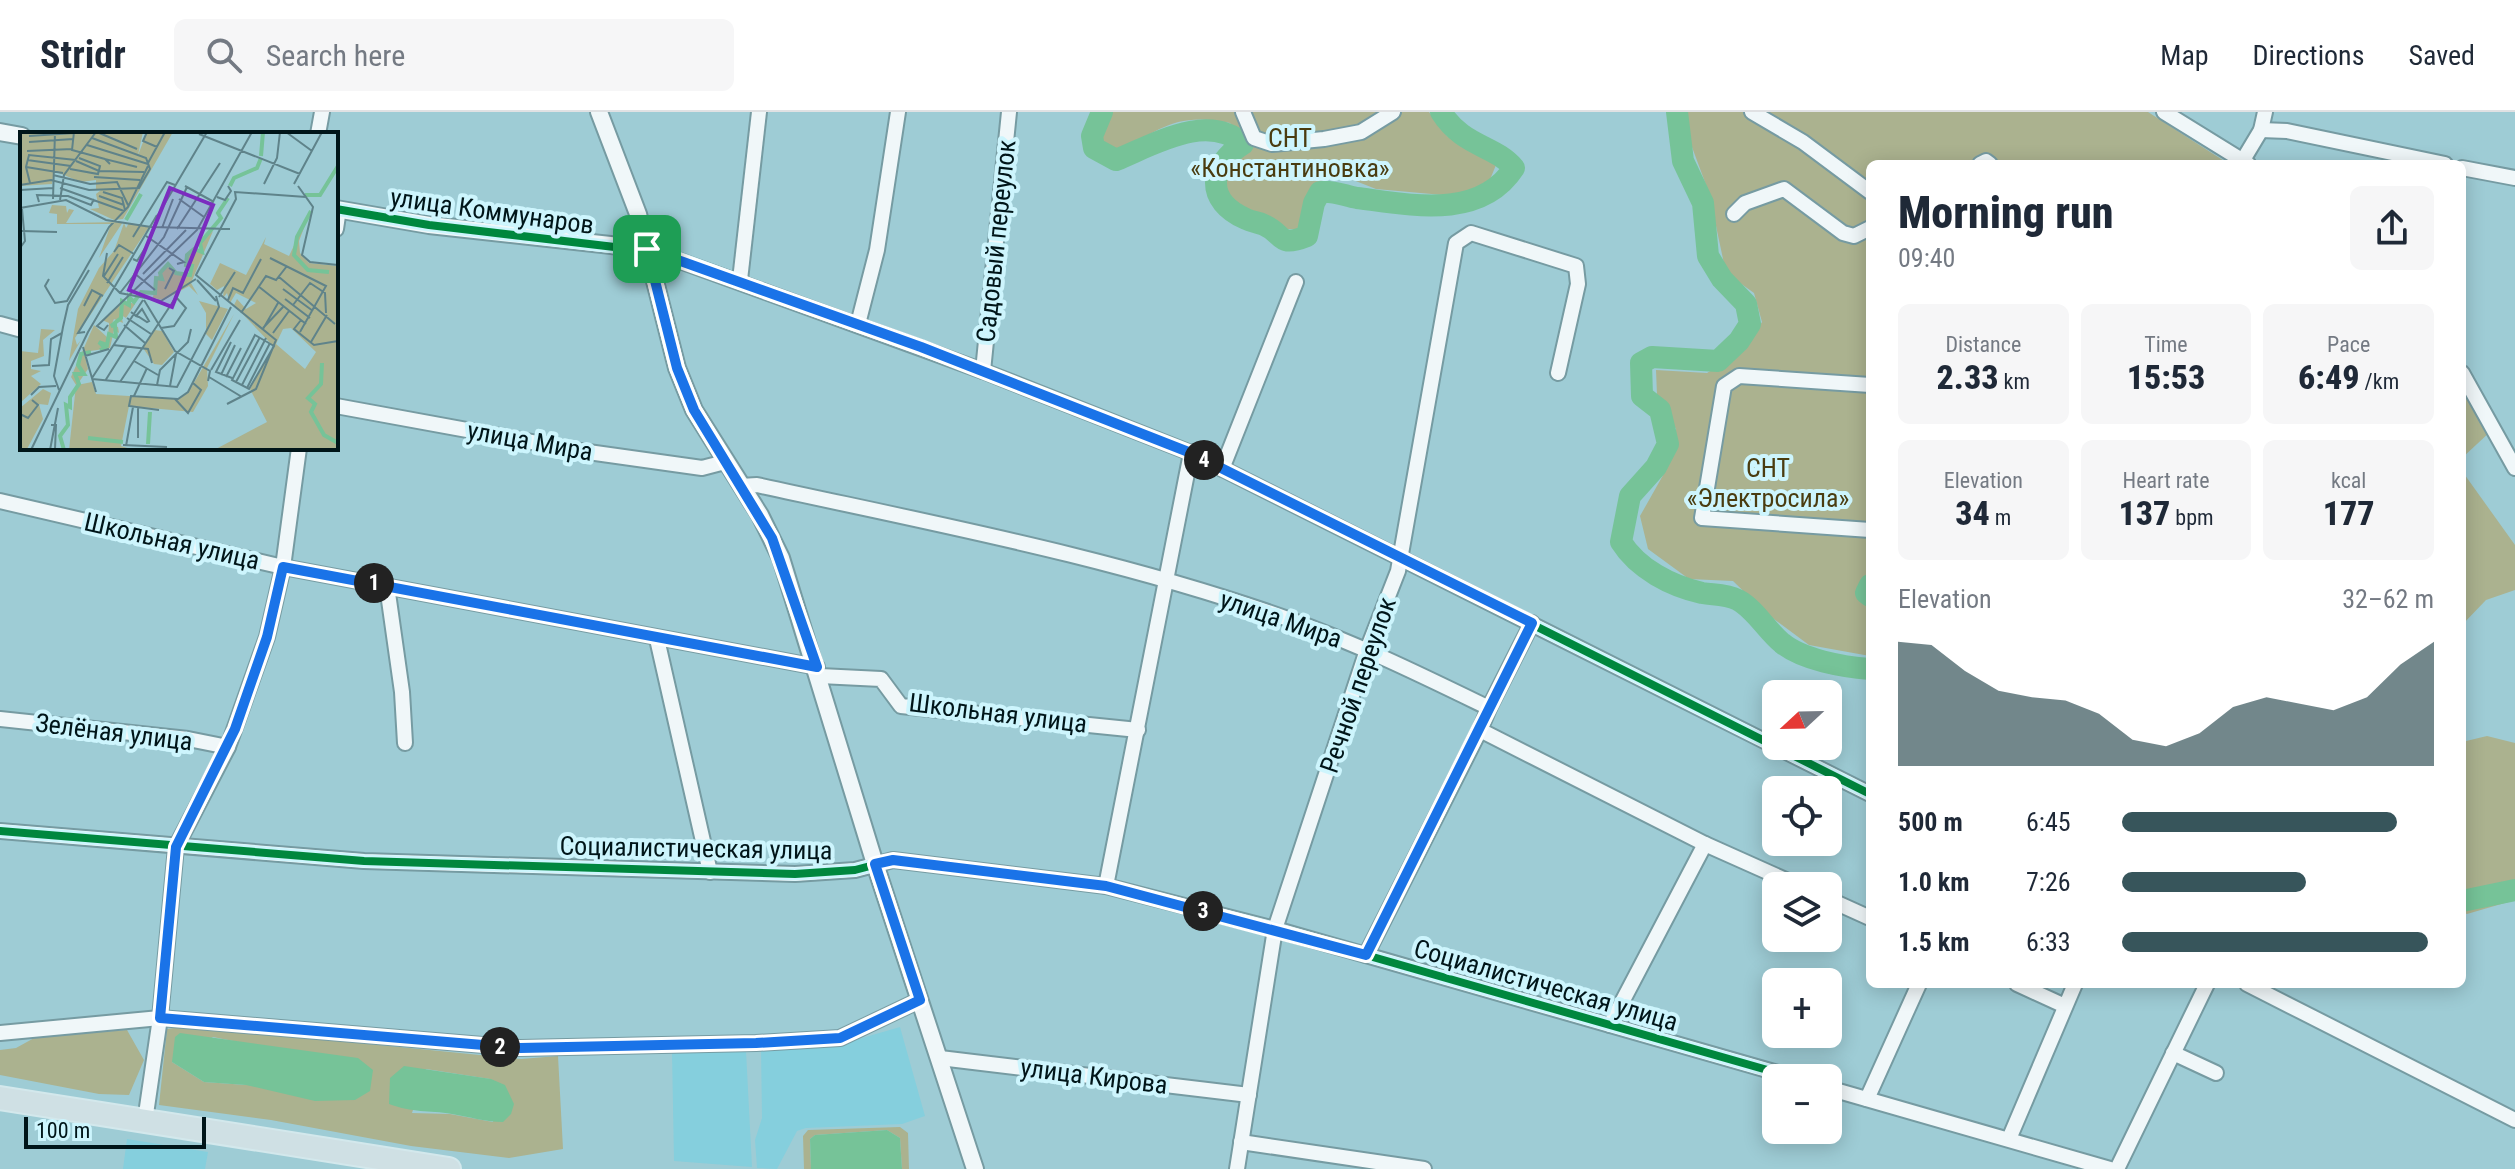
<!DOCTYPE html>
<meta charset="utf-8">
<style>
:root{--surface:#fff;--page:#f6f6f7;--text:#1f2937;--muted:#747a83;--line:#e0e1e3;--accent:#37555b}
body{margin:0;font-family:"Roboto Condensed",sans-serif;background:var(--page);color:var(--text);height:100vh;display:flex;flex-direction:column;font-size:30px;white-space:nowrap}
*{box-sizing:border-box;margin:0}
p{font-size:26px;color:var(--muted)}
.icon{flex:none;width:44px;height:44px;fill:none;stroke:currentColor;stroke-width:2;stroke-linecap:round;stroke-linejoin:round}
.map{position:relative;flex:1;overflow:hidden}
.side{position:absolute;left:1866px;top:48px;width:600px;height:828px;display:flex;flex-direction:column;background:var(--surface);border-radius:12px;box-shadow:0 4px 20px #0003}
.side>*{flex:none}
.needle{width:52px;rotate:248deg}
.buttons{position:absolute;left:1762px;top:568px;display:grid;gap:16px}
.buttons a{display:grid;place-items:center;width:80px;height:80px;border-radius:12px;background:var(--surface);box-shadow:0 4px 20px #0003;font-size:40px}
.scale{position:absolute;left:24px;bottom:20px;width:182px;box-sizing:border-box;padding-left:8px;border:4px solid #001519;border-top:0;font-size:22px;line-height:28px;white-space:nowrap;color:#001519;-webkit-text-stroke:6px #cdf5fd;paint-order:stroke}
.pin{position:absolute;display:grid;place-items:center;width:68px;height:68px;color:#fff;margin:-34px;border-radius:16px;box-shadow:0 4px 12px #0006}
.km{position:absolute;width:40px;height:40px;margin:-20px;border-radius:50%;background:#222;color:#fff;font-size:22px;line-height:40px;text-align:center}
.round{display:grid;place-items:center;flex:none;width:84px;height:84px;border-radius:12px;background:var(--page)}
.headline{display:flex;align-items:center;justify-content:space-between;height:136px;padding:0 32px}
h1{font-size:44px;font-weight:800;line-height:60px}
.stats{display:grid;grid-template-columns:repeat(3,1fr);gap:12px;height:136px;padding:8px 32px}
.stats div{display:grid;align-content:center;border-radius:12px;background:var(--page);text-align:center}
.stats b{font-size:34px;font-weight:800}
.stats small{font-size:22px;font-weight:400}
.stats p{font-size:22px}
.chart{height:224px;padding:16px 32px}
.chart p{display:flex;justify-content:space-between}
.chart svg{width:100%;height:144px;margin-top:8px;fill:var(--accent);opacity:.7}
ul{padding:0 32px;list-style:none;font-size:26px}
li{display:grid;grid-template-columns:128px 96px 1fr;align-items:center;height:60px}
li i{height:20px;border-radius:10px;background:var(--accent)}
header{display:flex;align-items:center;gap:48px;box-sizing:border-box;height:112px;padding:0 40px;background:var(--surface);border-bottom:2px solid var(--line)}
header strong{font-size:38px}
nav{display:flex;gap:44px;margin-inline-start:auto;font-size:28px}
.search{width:560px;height:72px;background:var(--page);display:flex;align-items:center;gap:20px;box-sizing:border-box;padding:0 28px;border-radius:12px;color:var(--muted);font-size:30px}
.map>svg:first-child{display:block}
.built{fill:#85cfdd}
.green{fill:#abb28f;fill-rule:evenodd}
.water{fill:#76c398}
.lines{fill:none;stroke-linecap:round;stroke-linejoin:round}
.river{stroke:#76c398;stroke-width:22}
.minor-casing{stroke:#769ba2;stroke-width:18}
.tertiary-casing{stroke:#769ba2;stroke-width:20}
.trunk-casing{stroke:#d3e8ec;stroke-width:26}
.minor{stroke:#f0f7f9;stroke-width:14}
.tertiary{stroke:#f0f7f9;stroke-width:16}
.trunk{stroke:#cfe0e4;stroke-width:22}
.cycleway-casing{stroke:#cdf5fd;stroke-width:13}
.cycleway{stroke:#00873e;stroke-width:8}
.route-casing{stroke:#fff;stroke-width:16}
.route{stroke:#1a73e8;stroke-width:10}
.labels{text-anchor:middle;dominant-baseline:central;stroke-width:8;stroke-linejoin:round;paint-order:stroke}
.park-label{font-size:26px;fill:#4a3c10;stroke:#cdf5fd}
.street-label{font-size:26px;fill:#001519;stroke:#cdf5fd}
.inset-river{fill:none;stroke:#76c398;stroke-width:4}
.inset-road{fill:none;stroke:#5f838a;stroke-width:2}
.view{fill:#7b2cbf;fill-opacity:0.15;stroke:#7b2cbf;stroke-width:4}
.inset-edge{fill:none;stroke:#001519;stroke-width:4}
</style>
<header>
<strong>Stridr</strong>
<div class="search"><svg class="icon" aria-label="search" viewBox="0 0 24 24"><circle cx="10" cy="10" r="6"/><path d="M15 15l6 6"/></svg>Search here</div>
<nav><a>Map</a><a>Directions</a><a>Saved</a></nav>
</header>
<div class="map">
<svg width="2515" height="1057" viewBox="0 0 2515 1057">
<rect width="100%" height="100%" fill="#9eccd5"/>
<g class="built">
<path d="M900 915 925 1004 902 1012 806 1016 797 1019 777 1057 757 1056 755 1028 762 1006 761 935H831Z"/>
<path d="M746 939 752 1055 674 1049 672 940Z"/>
<path d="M127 1027 208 1040 205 1057H123Z"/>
</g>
<g class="green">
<path d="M1107 0H1429L1447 24 1496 53 1489 70 1454 84 1376 77 1348 66 1327 67 1310 80 1308 101 1297 117C1271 120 1240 96 1223 77L1229 54 1249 38 1230 11C1176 0 1160 17 1116 42L1104 39 1098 31 1099 16Z"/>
<path d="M1687 0H2148L2229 52H1870V544L1809 533 1767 502 1733 469 1689 467 1648 437 1640 404 1666 358 1676 317 1657 283 1656 258 1707 261 1745 238 1762 210 1754 181 1726 161 1709 81 1689 27Z"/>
<path d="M2462 273 2491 319 2462 346Z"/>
<path d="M2462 359 2515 433V478L2486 488 2462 513Z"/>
<path d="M2487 624 2515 631V788L2467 802 2462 800V630Z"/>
<path d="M187 914 521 947 558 944 563 1037 509 1046 411 1034 271 1008 159 993 167 917ZM213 925 259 934 246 973 204 970 172 950ZM426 957 490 967 493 1010 450 1002 412 1001Z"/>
<path d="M127 918 144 948 129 983 99 982 0 963V938L16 936 36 925Z"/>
<path d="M900 1015 908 1021 909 1057H902L900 1026 887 1018 815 1023 810 1027 811 1057H804L803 1024 808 1018Z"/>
</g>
<g class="water">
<path d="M180 921 358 946 373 958 370 979 355 988 315 989 246 973 204 970 172 950 175 925Z"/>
<path d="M404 954 491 967 505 973 514 992 511 1002 503 1010C487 1010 469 1005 452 1002 428 998 413 1001 389 992L390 966Z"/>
<path d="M887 1018 900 1026 902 1057H811L810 1027 815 1023Z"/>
</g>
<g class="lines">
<g class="river">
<path d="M1102 0 1092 24 1094 36 1116 48C1155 32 1208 0 1243 32 1208 54 1205 89 1246 107 1252 110 1258 110 1264 113 1285 122 1277 136 1307 124L1314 91 1320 80C1333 78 1345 84 1357 86 1411 93 1480 108 1514 56 1495 33 1463 35 1441 0"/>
<path d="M1677 0 1683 49 1703 91 1708 144 1722 167 1746 192 1750 212 1739 229 1718 249 1652 245 1641 251 1642 284 1660 298 1668 332 1656 355 1630 384 1621 430C1638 457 1671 474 1702 481 1715 483 1726 482 1738 488 1755 497 1767 519 1782 531 1802 548 1844 555 1870 557"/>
<path d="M1870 473 1866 481 1870 484"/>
<path d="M2462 789 2515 778"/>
</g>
<defs>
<g id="minor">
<path d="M1243 0 1254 26 1272 32 1324 27 1361 20 1393 0"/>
<path d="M1752 0 1803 30 1870 80"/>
<path d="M2164 0 2248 52"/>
<path d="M2261 18 2287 19 2445 52"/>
<path d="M318 22 322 0"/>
<path d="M2243 48 2261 18 2265 0"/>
<path d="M1980 52 1986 49 1990 52"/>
<path d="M2462 56 2515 66"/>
<path d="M1734 102 1745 91 1784 77 1843 121 1854 124 1870 116"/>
<path d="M336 117 339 97"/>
<path d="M647 137 983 259 1191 341 1870 682"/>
<path d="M740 168 759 0"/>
<path d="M0 212 22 218"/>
<path d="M858 212 877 138 898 0"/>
<path d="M983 259 1009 0"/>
<path d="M2462 261 2515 356"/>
<path d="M1870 273 1739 264 1724 274 1702 406 1870 418"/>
<path d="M336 294 581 339 702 356 725 350"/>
<path d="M1222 357 1296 170"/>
<path d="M741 374 757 373C935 412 1117 446 1288 507 1358 532 1423 564 1489 596L1480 618 1705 732 1799 774"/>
<path d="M0 389 283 455 817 555"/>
<path d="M387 474 402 580 405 631"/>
<path d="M657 527 710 760"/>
<path d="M820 564 881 567 901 594 1138 618"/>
<path d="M1489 596 1532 511"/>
<path d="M0 607 188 627 228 635"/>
<path d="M0 719 364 749 795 762 855 758 893 748 1106 774 1275 817 1795 966"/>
<path d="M1106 774 1191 341"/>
<path d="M1828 787 1870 806"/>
<path d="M1366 843 1480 618"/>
<path d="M2017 872 2065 894"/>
<path d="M2247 872 2515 1008"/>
<path d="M1610 913 1705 732"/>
<path d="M0 921 160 906 520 936 756 931 840 926 920 888"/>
<path d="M2173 941 2216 961"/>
<path d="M940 946 1249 983"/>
<path d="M1828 976 2110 1057"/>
<path d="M1867 987 1919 872"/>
<path d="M145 1009 160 906 176 735 228 635 267 525 283 455 299 336"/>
<path d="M2009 1027 2075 872"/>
<path d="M1241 1030 1424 1057"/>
<path d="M1237 1057 1275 817 1367 538 1398 459 1456 131 1471 121 1576 154 1578 172 1558 261"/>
<path d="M2117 1057 2207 872"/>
</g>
<g id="tertiary">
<path d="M599 0 638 102 677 256 694 298 760 403 781 446 875 752 975 1057"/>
<path d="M0 20 22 24"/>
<path d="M336 97 429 113 647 137"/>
</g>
<path id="trunk" d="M0 986 449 1057"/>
</defs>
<use href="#minor" class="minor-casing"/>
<use href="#tertiary" class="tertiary-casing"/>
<use href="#trunk" class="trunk-casing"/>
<use href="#minor" class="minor"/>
<use href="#tertiary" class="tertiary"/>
<use href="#trunk" class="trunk"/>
<defs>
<g id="cycleway">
<path d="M336 97 429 113 665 141 983 259 1191 341 1870 682"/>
<path d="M0 719 364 749 795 762 855 758 893 748 1106 774 1275 817 1795 966"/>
</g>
</defs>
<use href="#cycleway" class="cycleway-casing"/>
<use href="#cycleway" class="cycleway"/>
</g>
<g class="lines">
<defs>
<path id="route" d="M647 137 921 235 1191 341 1532 511 1366 843 1106 774 893 748 875 752 920 888 840 926 756 931 520 936 160 906 176 735 235 617 267 525 283 455 817 555 772 426 694 298 677 256Z"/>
</defs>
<use href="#route" class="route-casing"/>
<use href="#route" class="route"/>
</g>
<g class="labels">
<g class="park-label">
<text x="1290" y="26">СНТ<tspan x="1290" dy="30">«Константиновка»</tspan></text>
<text x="1768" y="356">СНТ<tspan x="1768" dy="30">«Электросила»</tspan></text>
</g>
<g class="street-label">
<text transform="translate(492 99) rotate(8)">улица Коммунаров</text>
<text transform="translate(996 129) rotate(-84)">Садовый переулок</text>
<text transform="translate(530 329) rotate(10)">улица Мира</text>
<text transform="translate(172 429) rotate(13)">Школьная улица</text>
<text transform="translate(1281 507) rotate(19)">улица Мира</text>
<text transform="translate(1358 573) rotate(-71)">Речной переулок</text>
<text transform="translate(998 601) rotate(7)">Школьная улица</text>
<text transform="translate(114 620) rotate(7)">Зелёная улица</text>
<text transform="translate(696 736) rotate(1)">Социалистическая улица</text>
<text transform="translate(1546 873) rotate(16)">Социалистическая улица</text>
<text transform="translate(1094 964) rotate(7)">улица Кирова</text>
</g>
</g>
<g transform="translate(20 20)">
<rect width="318" height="318" fill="#9eccd5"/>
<path d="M0 0H123L118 23 127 0H153L103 87 94 88 70 77 79 76 76 62 81 58H76V48L61 50 34 39 32 52 0 54ZM32 73 46 74 47 81 49 77 54 78 46 91 103 90 79 126 91 92H37V82L29 81ZM290 80 279 109 280 121 289 131 318 134V318H194L247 290 230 257 254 215 214 173 217 167 226 177 236 171 216 161 210 171 207 161 203 166 204 154 197 158 190 152 200 131 226 143 246 105 244 112 269 124ZM271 196 296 220 285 237 256 212 263 197ZM104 91 106 96 109 91 129 95 55 206 57 213 61 208 49 229 58 177 79 136 94 119ZM193 99 171 151 178 163 169 154 144 168 133 166 135 147 149 133 156 141 170 144 173 134 166 132 167 123 174 117 182 121V108ZM105 169 115 172 106 186 101 183 103 191 94 187 91 194 98 195 99 201 94 198 90 216 64 220 68 237 57 253 72 250 76 262 159 267 168 261 214 182 187 236 188 254 173 280 109 274 101 314 114 318H49L56 253 51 245 74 193 88 206 89 191 82 188ZM179 169 208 177 192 208 186 202V181ZM21 197 35 198 23 208 24 224 11 229V237L21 239 11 244 21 252 0 271V219L18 221ZM135 198 142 199 154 220 142 233 134 232 123 216ZM23 257 31 261 28 273 19 272 23 287 7 317 0 318V276Z" fill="#abb28f" fill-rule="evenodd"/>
<path class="inset-river" d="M241 24 243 0M210 54 214 46 237 36 241 26M285 63H300L318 34M291 79 277 105 274 123 288 138 309 140M106 88 121 62M80 218 85 216 79 210 87 213 89 202 96 205 95 193 91 194 101 186 102 169 109 173V165L114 170 121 160 135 161 136 146 142 147 140 141 148 132 156 141 170 143 172 134 166 133 167 123 174 117 182 120 180 111 201 86 198 81 208 66M302 231 301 252 288 266 295 272 291 280 304 303 318 311M68 306 103 310M128 312 130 280M44 318 40 304 48 293 46 273 50 275V265L59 252 55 242H64L58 233 61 222 71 220"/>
<path class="inset-road" d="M54 0 52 18 85 27M77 0 117 17M127 0 123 9 137 15M266 0 292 19M179 2 280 42M9 4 54 1M9 10 53 7M67 13 128 32M7 19 52 17M7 28 51 34M56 29 79 39 124 40M128 31 145 0M90 32 85 27 117 35M6 35 43 41M50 37 78 42 80 34 59 26M33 43 70 52 97 50 108 73M74 45 120 48M10 51 6 35 9 23 56 28M244 52 257 26 260 0M274 52 302 0M0 53 31 48 69 58 119 56 130 37 126 26 72 6M165 54 194 70M278 54 293 75 282 123 290 130 318 133M40 56 104 79M0 58 33 56M83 60 102 66 105 78M79 64 104 73M197 65 205 68 211 59 208 54M33 67 35 0M159 67 184 85M40 68 44 43 76 0M19 70 17 63 48 64 71 73 74 67M0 76 46 68 86 88 131 95M135 88 187 0M131 95 210 97M142 96 153 67M157 97 200 31M2 99 37 100M126 104 164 130 157 132M113 105 147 50 155 53M0 116 5 109 2 77M94 120 99 113 114 122M87 121 83 144 100 161 141 169 176 147M250 126 306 154 280 200M113 127 117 129 131 107M114 141 135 158M123 142 166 98M84 144 98 122M259 145 315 192M29 147 25 154 35 171 47 169 89 95 108 75 128 34M177 148 196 169M87 151 103 125M238 154 286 192M145 157 154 139 149 136M263 157 293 179M100 161 144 105 167 55M199 165 215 140M265 167 290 186M124 168 155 219 190 239 188 249M208 168 213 156 223 161 241 127M273 173 290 151 305 161 306 181M64 174 72 158 83 164M111 180 116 184 119 185 127 190 129 189 122 177 116 184M221 181 246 144 256 148 267 134M107 186 131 202M281 188 274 197 294 213 318 209M88 193 84 198 77 194 177 98 232 0M104 193 125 211M141 196 154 194 166 176 155 164M243 196 263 175M243 197 258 171M65 200 58 201 81 163M253 201 269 179M235 203 254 214 229 257 212 248ZM211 210 196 240 212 246M291 210 307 183M93 213 128 217 132 231M63 215 76 260M65 224 89 217M114 229 138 243M12 234 29 233 31 207 42 201M191 238 220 188M201 243 215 213M189 245 222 265M206 245 221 216M72 246 123 168M72 247 157 255 199 175 196 164M85 249 107 214M100 250 156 165M216 250 240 205M137 253 140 238 168 210 171 197M222 253 246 206M150 254 156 222M227 256 250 211M39 258 34 244 43 195 48 173 69 138M11 263 19 255 36 254M114 264 127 236M155 267 168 281 181 258 173 251M207 272 236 257 256 208 176 143 216 67 215 60 286 65M139 278 109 274 111 264 158 267 168 260 211 175M0 282 8 286 18 273 12 268M31 293H36L35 317M118 306V275M103 313 147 315M106 314 113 275M11 318 68 200 137 83M30 318 38 276"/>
<path class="view" d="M150 56 193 73 152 175 109 158Z"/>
<rect width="318" height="318" class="inset-edge"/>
</g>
</svg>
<div class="buttons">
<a><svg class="needle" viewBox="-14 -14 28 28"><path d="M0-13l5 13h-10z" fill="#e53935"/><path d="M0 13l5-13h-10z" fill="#747a83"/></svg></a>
<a><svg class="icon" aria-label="locate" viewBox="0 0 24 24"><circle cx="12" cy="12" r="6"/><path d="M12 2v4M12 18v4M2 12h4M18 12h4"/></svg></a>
<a><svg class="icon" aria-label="layers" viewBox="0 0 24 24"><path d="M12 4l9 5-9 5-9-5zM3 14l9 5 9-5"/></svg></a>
<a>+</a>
<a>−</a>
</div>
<div class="scale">100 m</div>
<div class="pin" style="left:647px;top:137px;background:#1e9e55"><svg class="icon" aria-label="arrive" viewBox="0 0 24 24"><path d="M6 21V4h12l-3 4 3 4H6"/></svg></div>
<b class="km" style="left:374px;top:471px">1</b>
<b class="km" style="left:500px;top:935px">2</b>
<b class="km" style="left:1203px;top:799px">3</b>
<b class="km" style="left:1204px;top:348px">4</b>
<section class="side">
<div class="headline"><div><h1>Morning run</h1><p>09:40</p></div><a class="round"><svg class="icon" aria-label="share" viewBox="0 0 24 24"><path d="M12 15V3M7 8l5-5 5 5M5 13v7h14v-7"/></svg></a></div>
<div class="stats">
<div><p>Distance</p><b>2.33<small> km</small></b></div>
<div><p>Time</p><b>15:53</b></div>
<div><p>Pace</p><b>6:49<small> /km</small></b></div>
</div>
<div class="stats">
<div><p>Elevation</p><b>34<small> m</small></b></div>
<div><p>Heart rate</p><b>137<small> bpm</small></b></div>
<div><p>kcal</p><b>177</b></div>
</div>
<div class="chart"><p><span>Elevation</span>32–62 m</p>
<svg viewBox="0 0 160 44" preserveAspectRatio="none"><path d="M0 44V6L10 7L20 15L30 21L40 23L50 24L60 28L70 36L80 38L90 34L100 26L110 23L120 25L130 27L140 23L150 13L160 6V44z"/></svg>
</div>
<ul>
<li><b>500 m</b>6:45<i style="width:88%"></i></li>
<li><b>1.0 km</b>7:26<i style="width:59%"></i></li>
<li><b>1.5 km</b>6:33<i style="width:98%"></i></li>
</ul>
</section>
</div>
